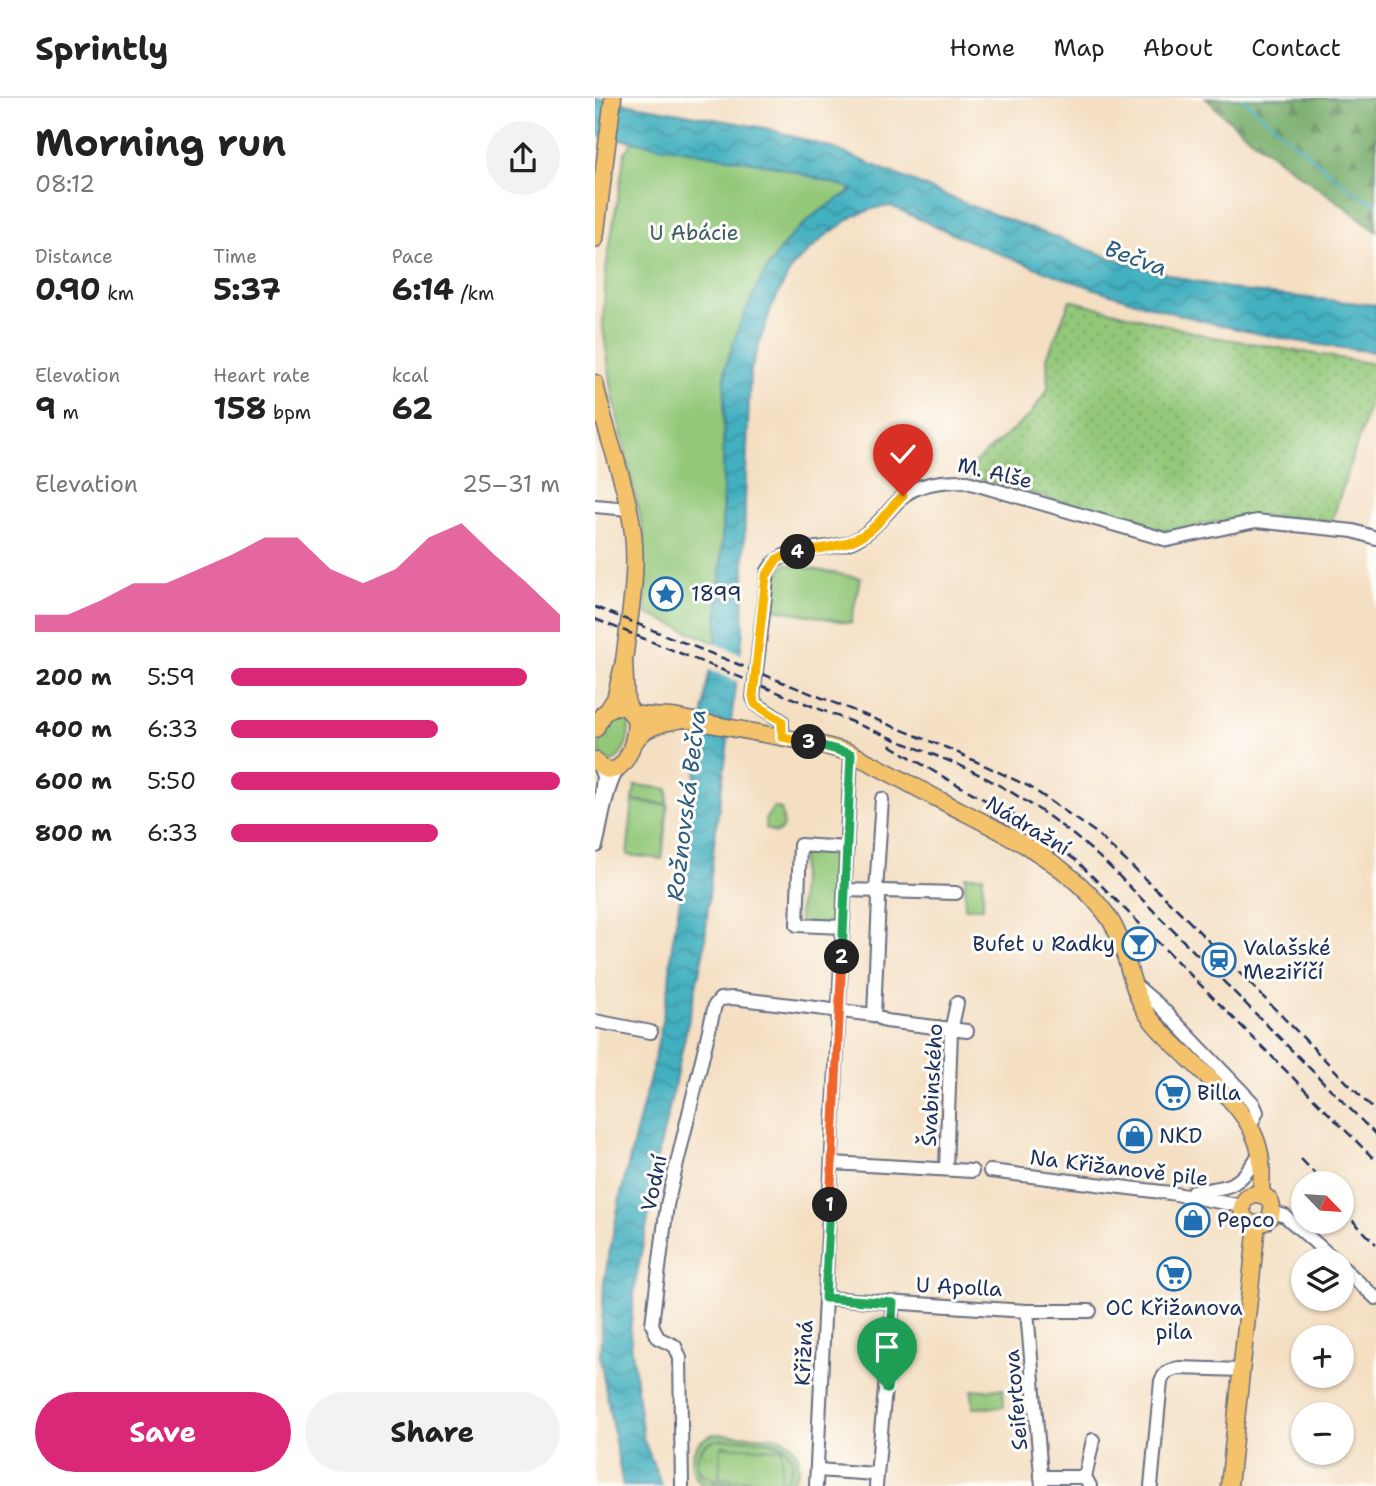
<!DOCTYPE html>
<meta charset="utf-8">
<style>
:root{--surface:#fff;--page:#f2f2f2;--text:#222;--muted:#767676;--line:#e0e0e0;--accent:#db2777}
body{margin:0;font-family:"Shantell Sans",sans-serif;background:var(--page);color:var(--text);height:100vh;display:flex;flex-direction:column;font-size:26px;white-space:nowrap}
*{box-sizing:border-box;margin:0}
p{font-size:23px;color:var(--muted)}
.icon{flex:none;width:38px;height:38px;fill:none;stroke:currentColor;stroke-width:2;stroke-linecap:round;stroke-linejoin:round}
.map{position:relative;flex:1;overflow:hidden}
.panel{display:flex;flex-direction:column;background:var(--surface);width:595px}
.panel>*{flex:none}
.needle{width:46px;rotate:115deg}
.fabs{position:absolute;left:696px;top:1073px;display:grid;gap:14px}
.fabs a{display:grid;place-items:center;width:63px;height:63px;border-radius:50%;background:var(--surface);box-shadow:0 2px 5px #0004;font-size:35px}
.pin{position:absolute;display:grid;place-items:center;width:60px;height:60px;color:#fff;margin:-72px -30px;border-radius:50% 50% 50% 0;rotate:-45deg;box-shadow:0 0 7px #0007}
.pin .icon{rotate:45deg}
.km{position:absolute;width:35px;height:35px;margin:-18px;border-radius:50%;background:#222;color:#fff;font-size:19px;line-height:35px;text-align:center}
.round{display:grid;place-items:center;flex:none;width:74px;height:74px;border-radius:37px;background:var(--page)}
.head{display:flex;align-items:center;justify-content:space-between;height:119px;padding:0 35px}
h1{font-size:38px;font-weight:700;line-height:52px}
.metrics{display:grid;grid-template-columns:repeat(3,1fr);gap:10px;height:119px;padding:7px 35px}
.metrics div{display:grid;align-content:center}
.metrics b{font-size:30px;font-weight:700}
.metrics small{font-size:19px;font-weight:400}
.metrics p{font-size:19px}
.chart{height:196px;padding:14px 35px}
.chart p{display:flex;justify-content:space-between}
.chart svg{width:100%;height:126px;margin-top:7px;fill:var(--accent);opacity:.7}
.cta{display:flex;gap:14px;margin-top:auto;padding:14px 35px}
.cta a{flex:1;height:80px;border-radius:42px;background:var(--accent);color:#fff;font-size:28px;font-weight:700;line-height:80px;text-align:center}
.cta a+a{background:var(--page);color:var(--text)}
ul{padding:0 35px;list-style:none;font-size:23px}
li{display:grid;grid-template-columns:112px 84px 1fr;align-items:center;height:52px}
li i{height:18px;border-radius:9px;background:var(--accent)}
header{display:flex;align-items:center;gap:42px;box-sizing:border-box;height:98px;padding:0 35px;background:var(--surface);border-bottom:2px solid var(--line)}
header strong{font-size:33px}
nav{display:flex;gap:38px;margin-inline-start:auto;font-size:24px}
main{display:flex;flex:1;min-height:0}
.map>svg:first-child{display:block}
.grass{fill:url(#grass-tufts);stroke:#577c6c;stroke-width:2}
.forest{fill:url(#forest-firs);stroke:#486e64;stroke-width:2}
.park{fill:#93c879;stroke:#577c6c;stroke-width:2}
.garden{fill:url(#garden-dots);stroke:#577c6c;stroke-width:2}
.water{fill:url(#water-waves);stroke:#2f708f;stroke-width:2}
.pier{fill:#f4dfc3}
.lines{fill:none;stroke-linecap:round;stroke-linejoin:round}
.stream{stroke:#43b0c0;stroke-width:2.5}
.minor-casing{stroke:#676d81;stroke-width:16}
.major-casing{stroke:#676d81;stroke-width:19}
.minor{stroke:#fff;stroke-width:12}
.major{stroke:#f3c26a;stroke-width:16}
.rail{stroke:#1b2f5e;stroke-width:2.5;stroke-dasharray:10 5;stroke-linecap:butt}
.split-1-casing{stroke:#fff;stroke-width:14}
.split-2-casing{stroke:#fff;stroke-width:14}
.split-3-casing{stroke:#fff;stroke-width:14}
.split-4-casing{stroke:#fff;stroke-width:14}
.split-5-casing{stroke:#fff;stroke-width:14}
.split-1{stroke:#22a559;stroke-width:9}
.split-2{stroke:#f0652b;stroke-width:9}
.split-3{stroke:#22a559;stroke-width:9}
.split-4{stroke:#f5b400;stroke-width:9}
.split-5{stroke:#f5b400;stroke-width:9}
.labels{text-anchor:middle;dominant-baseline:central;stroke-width:6;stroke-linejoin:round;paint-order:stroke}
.park-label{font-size:21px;fill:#3f5d66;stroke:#fdfcf7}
.street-label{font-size:21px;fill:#1b2f5e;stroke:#fdfcf7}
.poi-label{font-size:21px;fill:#1b2f5e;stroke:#fdfcf7;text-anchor:start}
.water-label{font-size:23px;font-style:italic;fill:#295c80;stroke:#fdfcf7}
</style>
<header>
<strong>Sprintly</strong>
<nav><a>Home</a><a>Map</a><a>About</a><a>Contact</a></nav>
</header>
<main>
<section class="panel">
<div class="head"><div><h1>Morning run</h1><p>08:12</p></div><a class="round"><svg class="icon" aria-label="share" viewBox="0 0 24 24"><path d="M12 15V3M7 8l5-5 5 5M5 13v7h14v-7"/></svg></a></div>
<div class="metrics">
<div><p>Distance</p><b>0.90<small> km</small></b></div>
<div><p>Time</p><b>5:37</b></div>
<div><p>Pace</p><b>6:14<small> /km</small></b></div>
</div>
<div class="metrics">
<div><p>Elevation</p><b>9<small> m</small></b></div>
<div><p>Heart rate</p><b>158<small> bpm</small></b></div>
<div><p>kcal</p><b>62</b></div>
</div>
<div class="chart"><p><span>Elevation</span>25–31 m</p>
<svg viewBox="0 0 160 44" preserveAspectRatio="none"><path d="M0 44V38L10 38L20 33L30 27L40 27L50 22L60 17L70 11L80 11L90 22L100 27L110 22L120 11L130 6L140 17L150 27L160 38V44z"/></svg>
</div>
<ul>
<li><b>200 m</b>5:59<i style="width:90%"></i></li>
<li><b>400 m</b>6:33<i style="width:63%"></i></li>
<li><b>600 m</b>5:50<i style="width:100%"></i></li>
<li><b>800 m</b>6:33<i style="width:63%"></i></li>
</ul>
<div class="cta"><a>Save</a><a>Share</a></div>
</section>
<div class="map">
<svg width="781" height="1388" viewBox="0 0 781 1388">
<defs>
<pattern id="grass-tufts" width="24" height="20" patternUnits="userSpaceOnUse" patternTransform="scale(1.75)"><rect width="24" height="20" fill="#93c879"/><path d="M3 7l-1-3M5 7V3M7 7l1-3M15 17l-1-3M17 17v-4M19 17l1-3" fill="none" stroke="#77a366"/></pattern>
<pattern id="forest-firs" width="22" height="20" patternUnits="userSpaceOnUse" patternTransform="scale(1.75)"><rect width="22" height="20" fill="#76ac69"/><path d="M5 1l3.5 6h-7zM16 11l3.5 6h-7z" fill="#608c5a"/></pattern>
<pattern id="garden-dots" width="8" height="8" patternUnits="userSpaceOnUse" patternTransform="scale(1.75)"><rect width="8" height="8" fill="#93c879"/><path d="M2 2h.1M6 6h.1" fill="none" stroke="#77a366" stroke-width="1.8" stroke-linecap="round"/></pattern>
<pattern id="water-waves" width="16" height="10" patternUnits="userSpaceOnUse" patternTransform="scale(1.75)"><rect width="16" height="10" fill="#43b0c0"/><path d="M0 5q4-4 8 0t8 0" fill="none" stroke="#37909f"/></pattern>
</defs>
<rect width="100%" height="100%" fill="#fdfcf7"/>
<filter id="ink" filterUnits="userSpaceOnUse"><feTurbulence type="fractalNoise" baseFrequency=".0143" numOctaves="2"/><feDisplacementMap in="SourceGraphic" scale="14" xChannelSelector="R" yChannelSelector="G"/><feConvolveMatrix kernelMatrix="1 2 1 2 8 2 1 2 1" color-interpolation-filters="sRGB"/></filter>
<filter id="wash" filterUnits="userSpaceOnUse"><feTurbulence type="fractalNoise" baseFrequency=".00686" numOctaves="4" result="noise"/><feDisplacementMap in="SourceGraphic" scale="28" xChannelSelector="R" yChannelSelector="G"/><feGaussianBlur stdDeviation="1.57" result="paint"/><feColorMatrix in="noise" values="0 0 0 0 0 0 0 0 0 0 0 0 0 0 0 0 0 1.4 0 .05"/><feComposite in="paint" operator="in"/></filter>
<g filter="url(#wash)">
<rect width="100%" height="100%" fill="#f4dfc3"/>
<g class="grass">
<path d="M23 613 33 619C36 636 32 653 18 664L12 663 4 654C2 636 8 623 23 613Z"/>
<path d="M120 1342C141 1340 199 1337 198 1367 198 1378 191 1384 182 1388 160 1388 98 1388 102 1361 104 1351 111 1345 120 1342Z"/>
</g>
<path class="forest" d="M611 0H781V133C725 87 661 52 611 0Z"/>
<g class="park">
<path d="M39 42 180 68 259 91 219 117 196 138 181 157 164 185 129 299 127 448 121 545 53 516 51 509 49 436 18 298 8 229 11 171 30 54Z"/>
<path d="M191 466 265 480 256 525 175 510 179 482Z"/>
<path d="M40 687 73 691 72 706 38 702Z"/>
<path d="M38 703 73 707 67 761 32 757Z"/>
<path d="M179 709 186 711C188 722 192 729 181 735L171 731 170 722Z"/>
<path d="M207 750 244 751 241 827 204 825Z"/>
<rect x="370" y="778" width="18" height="32"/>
<path d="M408 1291 409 1309 378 1310 377 1292Z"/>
<path d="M119 1336 184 1339 196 1346 203 1357 204 1371 194 1388H182C199 1380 205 1355 185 1346 175 1341 124 1339 115 1344 108 1347 103 1354 102 1361 98 1388 133 1387 152 1388H109C88 1371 95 1344 119 1336Z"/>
<path d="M126 1348 187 1351 186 1384 124 1380Z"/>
</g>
<path class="garden" d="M475 202 613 238 781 266V286L737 423 659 418 570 433 366 376 435 317 453 291 452 260Z"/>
<path class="water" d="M0 0 170 30 240 51 374 107 511 158 589 181 647 193 781 207V254C612 237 449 180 296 108L280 110 259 118 229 139 197 169 176 210 155 275 150 401 148 535 119 745 109 852 74 1011 52 1102 54 1117 40 1186 35 1235 48 1340 67 1388H28L5 1260 9 1183 26 1095 60 959 74 887 77 847 87 791 111 590 121 545 127 448 130 270 145 226 164 185 181 157 196 138 219 117 258 91 180 68 0 37Z"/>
<path class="pier" d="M117 544 148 557 144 584 112 571Z"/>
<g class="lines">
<path class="stream" d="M647 0 758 94 781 105"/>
</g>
</g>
<g filter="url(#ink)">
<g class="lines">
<defs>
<g id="minor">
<path d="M0 408 34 411"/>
<path d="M187 639V623L161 606 158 599 173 473C188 445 229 454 256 444 277 435 288 418 304 402 320 385 347 383 369 383L573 442 661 423 758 433 781 440"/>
<path d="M3 666 8 678 1 748C7 725 11 685 26 667"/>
<path d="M250 792 361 795"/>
<path d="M248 829 202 827 205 747 252 750"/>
<path d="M538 885 565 908 658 1005 662 1014 655 1028"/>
<path d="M279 917 284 801 281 793 287 701"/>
<path d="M0 923 56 934"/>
<path d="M237 1065 377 1073"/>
<path d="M351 1071 356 933 362 905"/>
<path d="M395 1073 575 1095 647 1108"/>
<path d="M598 1093C635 1091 647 1087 665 1054"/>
<path d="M677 1114 690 1118 740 1162"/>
<path d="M747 1169 781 1200"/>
<path d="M230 1200 432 1213H495"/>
<path d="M432 1213 447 1388"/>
<path d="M222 1372 281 1376"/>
<path d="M446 1379H490"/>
<path d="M87 1388 85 1260 80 1248 63 1240 57 1226 72 1107 120 907 125 901 138 900 279 917 291 923 372 933"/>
<path d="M221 1388 256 656"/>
<path d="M281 1388 298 1205"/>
<path d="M495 1388 490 1379 498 1342"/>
<path d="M556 1388 566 1283C570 1274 574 1272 584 1270L647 1272"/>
</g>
<g id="major">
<path d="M0 141 18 0"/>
<path d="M0 285C10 336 32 384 38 435 43 478 34 521 29 563"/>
<path d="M14 610 20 601 29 563 31 603 35 612"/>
<path d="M38 615C55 621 71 616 88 621 69 625 50 627 39 645"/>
<path d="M88 621 223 646 253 654C285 669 316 687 347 703 407 734 471 762 512 817 535 849 532 893 558 924 586 958 645 1000 660 1039 668 1058 667 1076 666 1097"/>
<path d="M0 631 8 616 18 608 31 609 40 620C44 642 25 694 0 662"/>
<circle cx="662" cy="1111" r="15"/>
<path d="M634 1388 662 1126"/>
</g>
</defs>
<use href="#minor" class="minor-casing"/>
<use href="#major" class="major-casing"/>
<use href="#minor" class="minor"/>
<use href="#major" class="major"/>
<g class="rail">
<path d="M0 509 357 652 435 689 500 734 583 812 781 1014"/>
<path d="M0 521 364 667C423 694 474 729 520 774L781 1037"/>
<path d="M295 647 343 676 425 721 483 764 781 1063"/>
<path d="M706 1061 729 1085"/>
<path d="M747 1112 781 1146"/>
</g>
</g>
</g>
<g class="lines" filter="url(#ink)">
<defs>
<path id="split-1" d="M235 1107 230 1200 298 1205 292 1291"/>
<path id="split-2" d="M235 1107 247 859"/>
<path id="split-3" d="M214 644 256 656 247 859"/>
<path id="split-4" d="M203 454 182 461 171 478 158 598 160 606 187 623V639L214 644"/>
<path id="split-5" d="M203 454C231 450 260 448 281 427 291 417 298 406 308 398"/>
</defs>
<use href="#split-1" class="split-1-casing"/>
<use href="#split-2" class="split-2-casing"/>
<use href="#split-3" class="split-3-casing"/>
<use href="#split-4" class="split-4-casing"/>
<use href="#split-5" class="split-5-casing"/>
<use href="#split-1" class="split-1"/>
<use href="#split-2" class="split-2"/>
<use href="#split-3" class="split-3"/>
<use href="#split-4" class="split-4"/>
<use href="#split-5" class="split-5"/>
</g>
<defs>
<symbol id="sight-ring" viewBox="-11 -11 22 22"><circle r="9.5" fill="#fdfcf7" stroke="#1f6fb2" stroke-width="1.5"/><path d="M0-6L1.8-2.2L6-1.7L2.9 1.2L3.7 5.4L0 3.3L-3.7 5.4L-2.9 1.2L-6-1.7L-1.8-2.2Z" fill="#1f6fb2"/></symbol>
<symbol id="bar-ring" viewBox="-11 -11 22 22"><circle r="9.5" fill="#fdfcf7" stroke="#1f6fb2" stroke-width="1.5"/><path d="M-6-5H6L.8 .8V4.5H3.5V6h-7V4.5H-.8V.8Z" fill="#1f6fb2"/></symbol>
<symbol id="station-ring" viewBox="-11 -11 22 22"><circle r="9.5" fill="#fdfcf7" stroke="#1f6fb2" stroke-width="1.5"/><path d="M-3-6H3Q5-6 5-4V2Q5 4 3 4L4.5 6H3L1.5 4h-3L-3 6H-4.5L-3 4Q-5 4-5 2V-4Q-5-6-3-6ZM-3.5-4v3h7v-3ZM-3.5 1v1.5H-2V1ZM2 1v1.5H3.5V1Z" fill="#1f6fb2"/></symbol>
<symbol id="supermarket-ring" viewBox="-11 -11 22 22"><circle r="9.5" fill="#fdfcf7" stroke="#1f6fb2" stroke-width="1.5"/><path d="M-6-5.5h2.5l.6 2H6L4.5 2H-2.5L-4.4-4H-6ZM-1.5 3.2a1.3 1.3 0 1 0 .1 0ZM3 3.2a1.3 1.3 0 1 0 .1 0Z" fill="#1f6fb2"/></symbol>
<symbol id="shop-ring" viewBox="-11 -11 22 22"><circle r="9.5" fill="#fdfcf7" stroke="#1f6fb2" stroke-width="1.5"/><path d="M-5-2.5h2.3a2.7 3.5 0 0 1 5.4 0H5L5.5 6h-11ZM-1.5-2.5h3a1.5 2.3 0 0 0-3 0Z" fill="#1f6fb2"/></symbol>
</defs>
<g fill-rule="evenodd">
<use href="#sight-ring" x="52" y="477" width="38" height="38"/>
<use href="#bar-ring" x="525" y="827" width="38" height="38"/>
<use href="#station-ring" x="605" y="843" width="38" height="38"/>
<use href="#supermarket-ring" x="559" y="976" width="38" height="38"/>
<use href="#shop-ring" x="521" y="1019" width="38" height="38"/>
<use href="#shop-ring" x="579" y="1103" width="38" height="38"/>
<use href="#supermarket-ring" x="560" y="1157" width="38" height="38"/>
</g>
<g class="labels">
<g class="park-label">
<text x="99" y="135">U Abácie</text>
</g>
<g class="street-label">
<text transform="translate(400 375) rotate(13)">M. Alše</text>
<text transform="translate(433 728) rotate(31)">Nádražní</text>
<text transform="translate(337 987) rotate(-87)">Švabinského</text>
<text transform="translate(524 1070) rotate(7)">Na Křižanově pile</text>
<text transform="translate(59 1085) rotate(-78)">Vodní</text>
<text transform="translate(364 1189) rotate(3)">U Apolla</text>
<text transform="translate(209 1255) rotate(-87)">Křižná</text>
<text transform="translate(421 1302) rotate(-95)">Seifertova</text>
</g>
<g class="poi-label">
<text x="96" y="496">1899</text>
<text x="520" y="846" text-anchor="end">Bufet u Radky</text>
<text x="648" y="850">Valašské<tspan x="648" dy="24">Meziříčí</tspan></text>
<text x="602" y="995">Billa</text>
<text x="564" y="1038">NKD</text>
<text x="622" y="1122">Pepco</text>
<text x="579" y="1210" text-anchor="middle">OC Křižanova<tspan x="579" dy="24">pila</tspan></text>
</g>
<g class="water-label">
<text transform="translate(541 160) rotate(20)">Bečva</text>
<text transform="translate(91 707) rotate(-83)">Rožnovská Bečva</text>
</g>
</g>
</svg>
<div class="fabs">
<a><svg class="needle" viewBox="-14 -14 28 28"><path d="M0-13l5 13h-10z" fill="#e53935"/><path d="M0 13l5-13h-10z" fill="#767676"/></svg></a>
<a><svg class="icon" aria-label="layers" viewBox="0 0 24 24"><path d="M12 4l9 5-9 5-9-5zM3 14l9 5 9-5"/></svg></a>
<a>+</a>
<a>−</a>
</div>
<div class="pin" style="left:292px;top:1291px;background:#1e9e55"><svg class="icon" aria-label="arrive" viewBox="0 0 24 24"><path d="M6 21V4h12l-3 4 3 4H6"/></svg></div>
<div class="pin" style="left:308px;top:398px;background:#d93025"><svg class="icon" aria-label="check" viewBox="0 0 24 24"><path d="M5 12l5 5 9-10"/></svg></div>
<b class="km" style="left:235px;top:1107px">1</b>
<b class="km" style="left:247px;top:859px">2</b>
<b class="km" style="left:214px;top:644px">3</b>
<b class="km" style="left:203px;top:454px">4</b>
</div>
</main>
